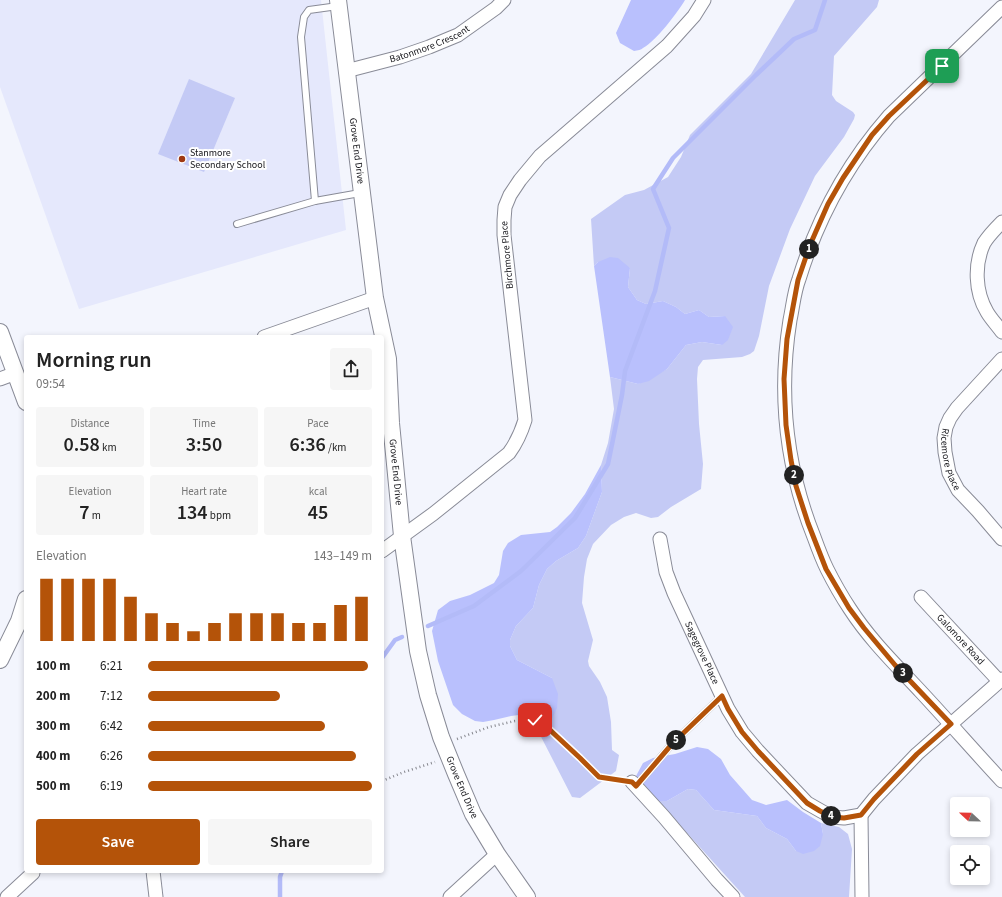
<!DOCTYPE html>
<meta charset="utf-8">
<style>
:root{--surface:#fff;--page:#f6f6f6;--text:#222;--muted:#767676;--accent:#b45309}
body{margin:0;font-family:"Source Sans 3",sans-serif;background:var(--page);color:var(--text);height:100vh;display:flex;flex-direction:column;font-size:15px;white-space:nowrap}
*{box-sizing:border-box;margin:0}
p{font-size:13px;color:var(--muted)}
.icon{flex:none;width:22px;height:22px;fill:none;stroke:currentColor;stroke-width:2;stroke-linecap:round;stroke-linejoin:round}
.map{position:relative;flex:1;overflow:hidden}
.panel{position:absolute;left:24px;top:335px;width:360px;height:538px;display:flex;flex-direction:column;background:var(--surface);border-radius:4px;box-shadow:0 2px 6px #0003}
.panel>*{flex:none}
.needle{width:26px;rotate:292deg}
.buttons{position:absolute;left:950px;top:797px;display:grid;gap:8px}
.buttons a{display:grid;place-items:center;width:40px;height:40px;border-radius:4px;background:var(--surface);box-shadow:0 2px 6px #0003;font-size:20px}
.pin{position:absolute;display:grid;place-items:center;width:34px;height:34px;color:#fff;margin:-17px;border-radius:8px;box-shadow:0 2px 6px #0006}
.km{position:absolute;width:20px;height:20px;margin:-10px;border-radius:50%;background:#222;color:#fff;font-size:11px;line-height:20px;text-align:center}
.round{display:grid;place-items:center;flex:none;width:42px;height:42px;border-radius:4px;background:var(--page)}
.headline{display:flex;align-items:center;justify-content:space-between;height:68px;padding:0 12px}
h1{font-size:22px;font-weight:600;line-height:30px}
.figures{display:grid;grid-template-columns:repeat(3,1fr);gap:6px;height:68px;padding:4px 12px}
.figures div{display:grid;align-content:center;border-radius:4px;background:var(--page);text-align:center}
.figures b{font-size:20px;font-weight:600}
.figures small{font-size:11px;font-weight:400}
.figures p{font-size:11px}
.chart{height:112px;padding:8px 12px}
.chart p{display:flex;justify-content:space-between}
.chart svg{width:100%;height:72px;margin-top:4px;stroke:var(--accent);stroke-width:6}
.action{display:flex;gap:8px;margin-top:auto;padding:8px 12px}
.action a{flex:1;height:46px;border-radius:4px;background:var(--accent);color:#fff;font-size:16px;font-weight:600;line-height:46px;text-align:center}
.action a+a{background:var(--page);color:var(--text)}
ul{padding:0 12px;list-style:none;font-size:13px}
li{display:grid;grid-template-columns:64px 48px 1fr;align-items:center;height:30px}
li i{height:10px;border-radius:5px;background:var(--accent)}
.map>svg:first-child{display:block}
.built{fill:#e5e8fc}
.green{fill:#c4caf5}
.forest{fill:#b9c0fd}
.lines{fill:none;stroke-linecap:round;stroke-linejoin:round}
.stream{stroke:#b3bbf8;stroke-width:4.5}
.service-casing{stroke:#898b97;stroke-width:8}
.minor-casing{stroke:#898b97;stroke-width:15}
.tertiary-casing{stroke:#898b97;stroke-width:18}
.path{stroke:#85868d;stroke-width:2.5;stroke-dasharray:1 3;stroke-linecap:butt}
.service{stroke:#fff;stroke-width:6}
.minor{stroke:#fff;stroke-width:13}
.tertiary{stroke:#fff;stroke-width:16}
.route-casing{stroke:#fff;stroke-width:8}
.route{stroke:#b45309;stroke-width:5}
.poi-dot{fill:#9f3912;stroke:#fff;stroke-width:1.5}
.labels{text-anchor:middle;dominant-baseline:central;stroke-width:4;stroke-linejoin:round;paint-order:stroke}
.street-label{font-size:10px;fill:#16161b;stroke:#fff}
.poi-label{font-size:10px;fill:#16161b;stroke:#fff;text-anchor:start}
</style>
<div class="map">
<svg width="1002" height="897" viewBox="0 0 1002 897">
<rect width="100%" height="100%" fill="#f3f5fd"/>
<path class="built" d="M0 0H321L346 230 79 309 0 87Z"/>
<g class="green">
<path d="M795 0H879L877 7 834 56 832 95 836 101 853 112 855 115 854 119 844 137 815 176 790 229 769 286 759 336 754 351 750 354 742 357 703 360 698 367 697 379 699 424 703 464 701 489 671 507 658 517 651 518 636 513 624 517 611 525 593 544 587 559 584 577 582 603 593 640 588 661 589 666 600 682 607 697 611 722 612 750 619 755 616 771 580 798 572 797 536 727H541L552 678 517 660 510 646V640L516 626 533 608 539 585 547 569 556 561 578 548 586 536 602 492 601 465 608 443 614 409 610 377 638 384 667 369 686 345 702 342 722 345 725 316 709 317 699 310 685 314 676 307 663 301 646 304 637 300 628 287 630 268 598 262 594 266 591 219 625 195 644 190 668 177 681 157 690 135 751 74Z"/>
<path d="M189 79 235 98 204 172 158 154Z"/>
<path d="M688 789 696 790 714 810 757 816 766 828 787 839 796 851 823 834 821 823 839 827 848 834 852 849 849 897H745L658 801H667Z"/>
</g>
<g class="forest">
<path d="M631 0H685C678 12 656 41 643 48 641 50 638 50 634 51L620 43 616 33Z"/>
<path d="M610 257 618 258 630 268 628 287 637 300 646 304 663 301 676 307 685 314 699 310 709 317 725 316 733 327 728 340 722 345 702 342 686 345 667 369 649 381 638 384 610 377 594 266 598 262Z"/>
<path d="M601 465 602 492 586 536 578 548 556 561 547 569 539 585 533 608 516 626 510 640V646L517 660 552 678 558 694 557 708 550 723 541 727H536L519 715 511 716 494 720 483 722 475 721 462 714 453 705 438 661 432 631 438 610 450 601 470 595 494 583 499 575 503 551 508 543 521 535 550 532 557 527 571 513 585 494Z"/>
<path d="M697 747 708 749 721 759 730 775 752 800 766 805 787 800 803 812 821 823 823 834 820 846 814 851 803 854 796 851 787 839 766 828 757 816 714 810 696 790 688 789 667 801H658L636 776 643 763 653 758 675 754Z"/>
</g>
<g class="lines">
<g class="stream">
<path d="M428 626 474 606 521 571 575 518 608 464 622 395 625 371 655 291 669 228 653 189 673 158 756 75 794 39 815 30 825 0"/>
<path d="M382 658 395 640 402 637"/>
<path d="M280 897V877L282 871"/>
</g>
<defs>
<g id="service">
<path d="M338 6 309 10 304 17 301 37 315 201 360 193"/>
<path d="M237 224 315 201"/>
<path d="M636 786 672 744 722 696"/>
</g>
<g id="minor">
<path d="M1002 7 889 116C847 164 818 217 799 279 794 292 793 306 790 320 778 395 786 467 814 537 818 548 822 559 827 569 834 583 842 597 850 609 870 640 897 666 922 693 949 722 975 752 1002 781"/>
<path id="s1" d="M346 71 400 57 429 47 458 35 496 8 504 0"/>
<path d="M1002 222C996 228 989 235 984 243 974 264 975 292 987 312 991 319 997 325 1002 332"/>
<path d="M264 337 375 298"/>
<path id="s2" d="M1002 359 957 408 950 418 946 427 944 438 945 452 949 473 958 490 978 511 1002 539"/>
<path d="M0 379 16 373"/>
<path id="s3" d="M660 539 666 572 674 593 728 709 742 732 758 751 807 803 821 811 832 817 844 818 861 815 874 799 917 754 1002 679"/>
<path d="M382 551 433 514 509 453C517 442 521 433 525 420L504 235V220L505 207 510 195 520 180 540 156 667 46 694 16 704 0"/>
<path id="s4" d="M921 597 999 681"/>
<path d="M632 782 664 817 717 880 733 897"/>
<path d="M861 815 862 897"/>
<path d="M153 871 156 897"/>
<path d="M7 897 33 873"/>
<path d="M450 897 497 854"/>
</g>
<g id="tertiary">
<path id="s5" d="M338 0 375 298 388 359 391 423 402 536 418 651 428 695 441 737 456 774 473 814 497 854 527 897"/>
<path d="M0 332 26 402"/>
<path d="M0 660 19 621 26 599"/>
</g>
</defs>
<use href="#service" class="service-casing"/>
<use href="#minor" class="minor-casing"/>
<use href="#tertiary" class="tertiary-casing"/>
<g class="path">
<path d="M457 739 489 727 515 721 535 720 550 730 580 758 599 777 619 780"/>
<path d="M382 781 404 772 435 762"/>
</g>
<use href="#service" class="service"/>
<use href="#minor" class="minor"/>
<use href="#tertiary" class="tertiary"/>
</g>
<g class="lines">
<defs>
<path id="route" d="M535 720 550 730 580 758 599 777 632 782 636 786 672 744 722 696 728 709 742 732 758 751 807 803 820 811 832 817 844 818 861 815 874 799 917 754 951 724 895 665 864 628 849 608 826 569 808 523 796 486 791 460 786 425 784 379 787 339 798 280 810 245 828 204 843 178 872 135 889 116 942 66"/>
</defs>
<use href="#route" class="route-casing"/>
<use href="#route" class="route"/>
</g>
<circle class="poi-dot" cx="182" cy="159" r="4"/>
<g class="labels">
<g class="street-label">
<text stroke="none"><textPath href="#s1" startOffset="88">Batonmore Crescent</textPath></text>
<text stroke="none"><textPath href="#s5" startOffset="152">Grove End Drive</textPath></text>
<text transform="translate(507 255) rotate(-95)">Birchmore Place</text>
<text stroke="none"><textPath href="#s2" startOffset="122">Ricemore Place</textPath></text>
<text stroke="none"><textPath href="#s5" startOffset="476">Grove End Drive</textPath></text>
<text stroke="none"><textPath href="#s4" startOffset="58">Galomore Road</textPath></text>
<text stroke="none"><textPath href="#s3" startOffset="122">Sagegrove Place</textPath></text>
<text stroke="none"><textPath href="#s5" startOffset="800">Grove End Drive</textPath></text>
</g>
<g class="poi-label">
<text x="190" y="153">Stanmore<tspan x="190" dy="12">Secondary School</tspan></text>
</g>
</g>
</svg>
<div class="buttons">
<a><svg class="needle" viewBox="-14 -14 28 28"><path d="M0-13l5 13h-10z" fill="#e53935"/><path d="M0 13l5-13h-10z" fill="#767676"/></svg></a>
<a><svg class="icon" aria-label="locate" viewBox="0 0 24 24"><circle cx="12" cy="12" r="6"/><path d="M12 2v4M12 18v4M2 12h4M18 12h4"/></svg></a>
</div>
<div class="pin" style="left:942px;top:66px;background:#1e9e55"><svg class="icon" aria-label="arrive" viewBox="0 0 24 24"><path d="M6 21V4h12l-3 4 3 4H6"/></svg></div>
<div class="pin" style="left:535px;top:720px;background:#d93025"><svg class="icon" aria-label="check" viewBox="0 0 24 24"><path d="M5 12l5 5 9-10"/></svg></div>
<b class="km" style="left:809px;top:249px">1</b>
<b class="km" style="left:794px;top:475px">2</b>
<b class="km" style="left:903px;top:673px">3</b>
<b class="km" style="left:831px;top:816px">4</b>
<b class="km" style="left:676px;top:740px">5</b>
<section class="panel">
<div class="headline"><div><h1>Morning run</h1><p>09:54</p></div><a class="round"><svg class="icon" aria-label="share" viewBox="0 0 24 24"><path d="M12 15V3M7 8l5-5 5 5M5 13v7h14v-7"/></svg></a></div>
<div class="figures">
<div><p>Distance</p><b>0.58<small> km</small></b></div>
<div><p>Time</p><b>3:50</b></div>
<div><p>Pace</p><b>6:36<small> /km</small></b></div>
</div>
<div class="figures">
<div><p>Elevation</p><b>7<small> m</small></b></div>
<div><p>Heart rate</p><b>134<small> bpm</small></b></div>
<div><p>kcal</p><b>45</b></div>
</div>
<div class="chart"><p><span>Elevation</span>143–149 m</p>
<svg viewBox="0 0 160 44" preserveAspectRatio="none"><path d="M5 44V6M15 44V6M25 44V6M35 44V6M45 44V17M55 44V27M65 44V33M75 44V38M85 44V33M95 44V27M105 44V27M115 44V27M125 44V33M135 44V33M145 44V22M155 44V17"/></svg>
</div>
<ul>
<li><b>100 m</b>6:21<i style="width:98%"></i></li>
<li><b>200 m</b>7:12<i style="width:59%"></i></li>
<li><b>300 m</b>6:42<i style="width:79%"></i></li>
<li><b>400 m</b>6:26<i style="width:93%"></i></li>
<li><b>500 m</b>6:19<i style="width:100%"></i></li>
</ul>
<div class="action"><a>Save</a><a>Share</a></div>
</section>
</div>
